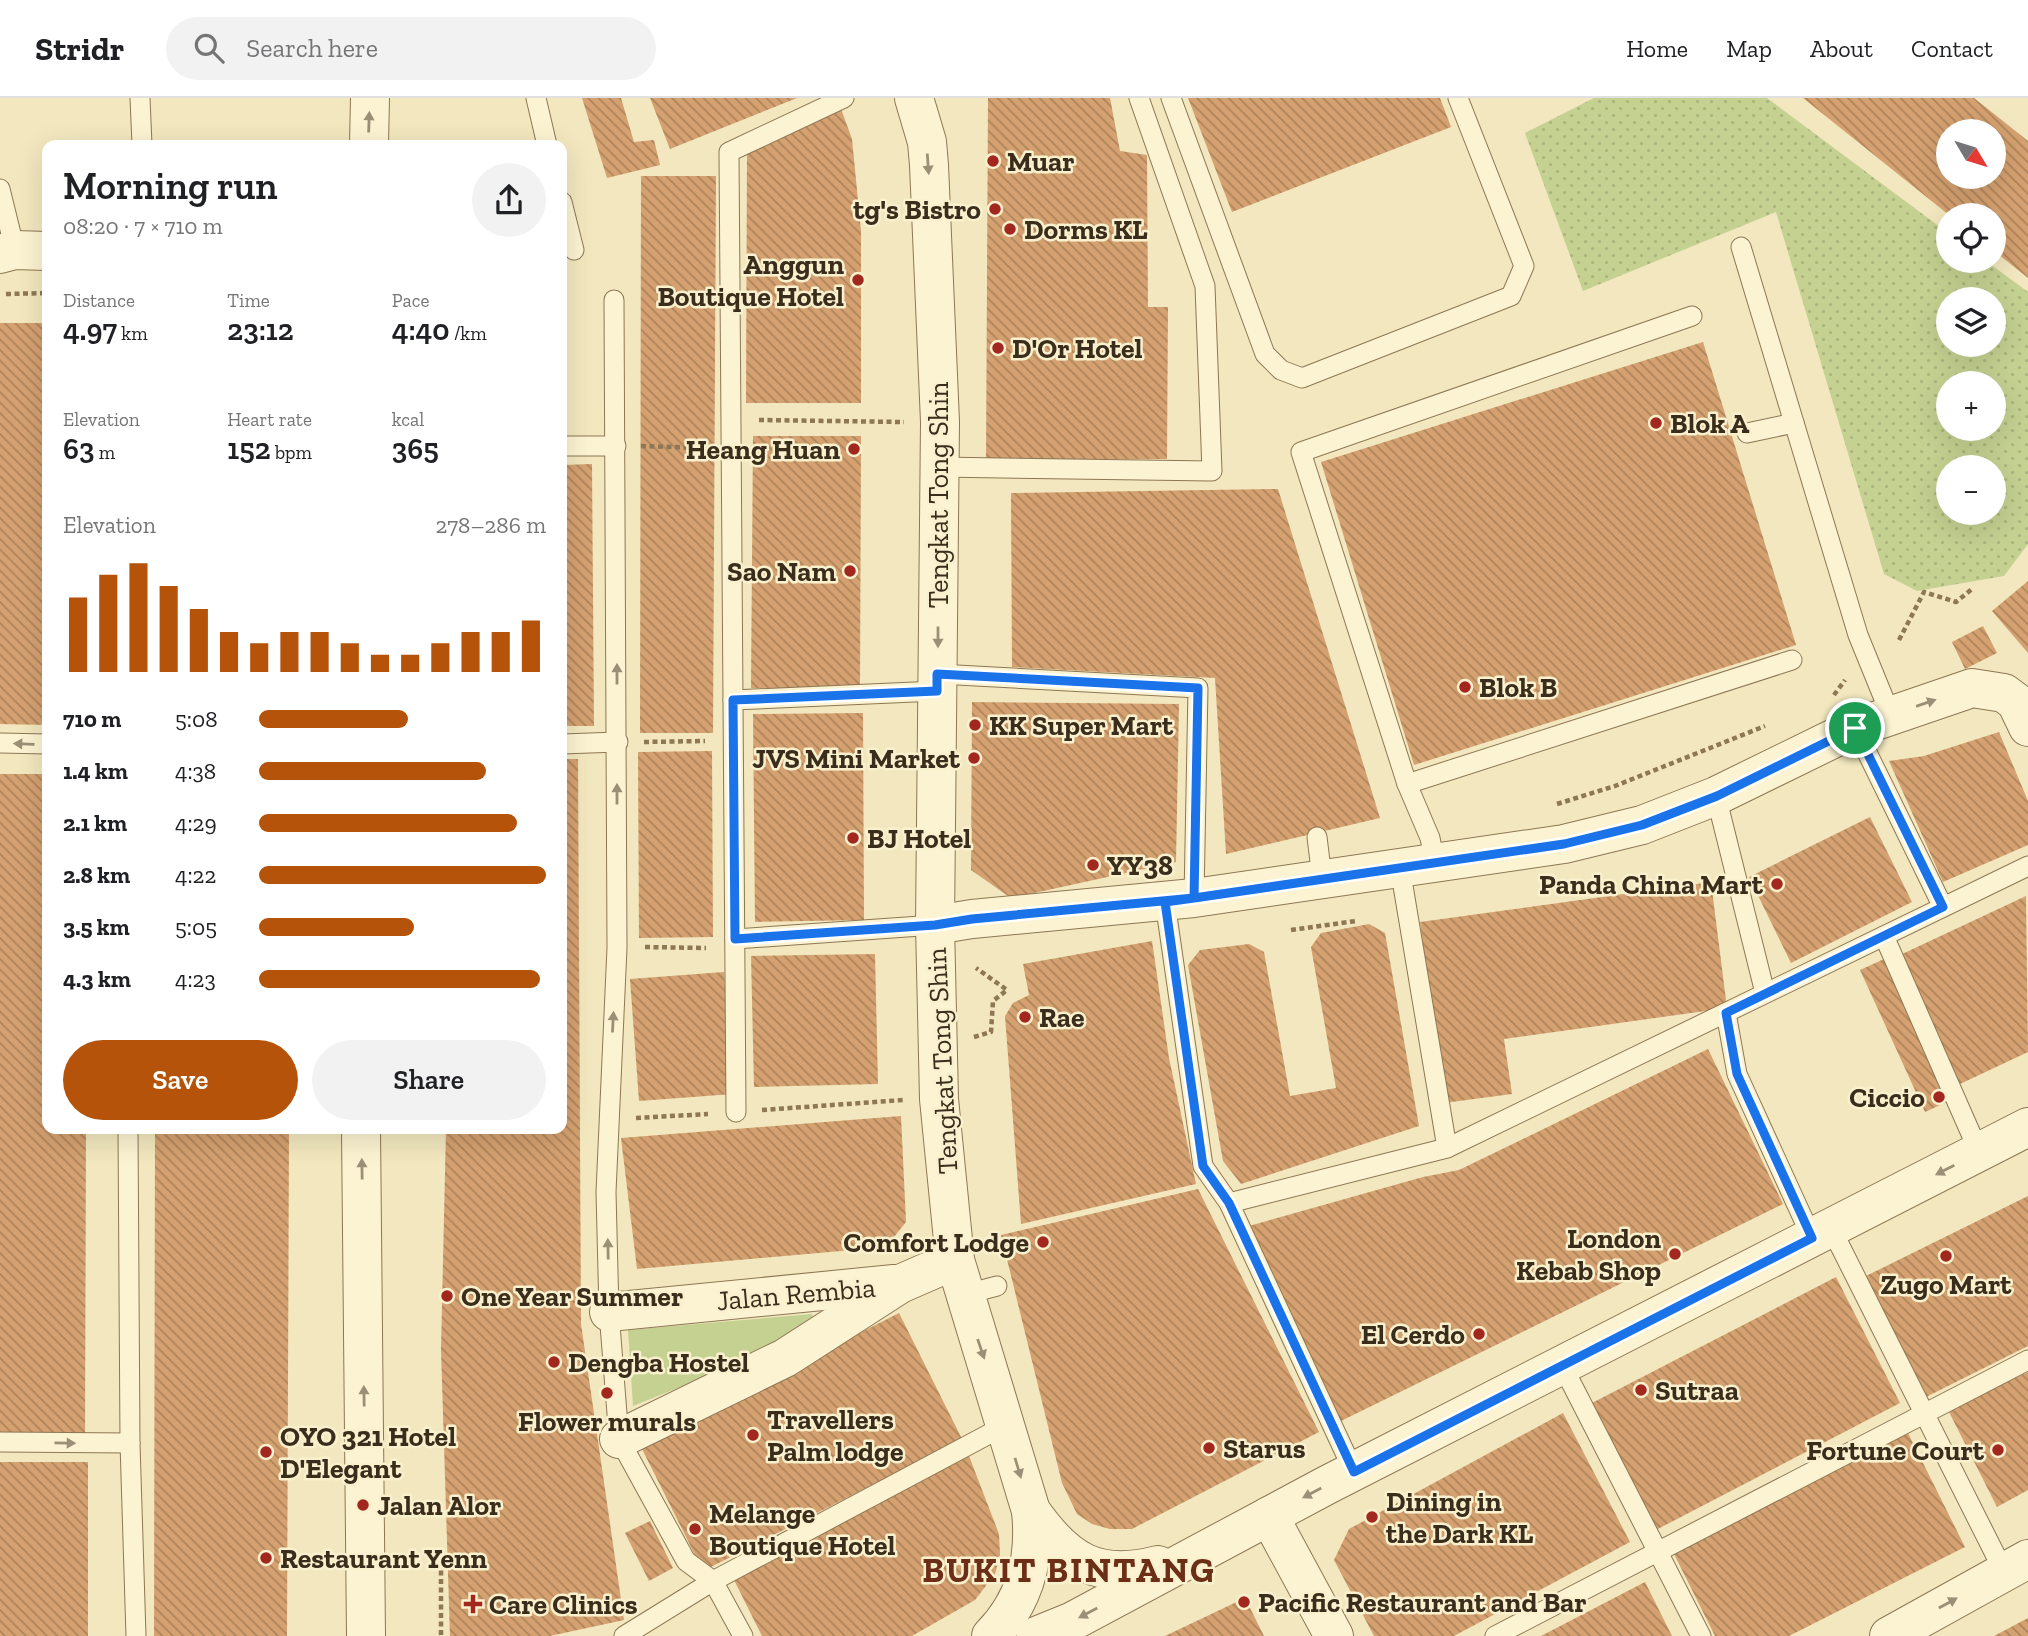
<!DOCTYPE html>
<meta charset="utf-8">
<style>
:root{--surface:#fff;--page:#f2f2f2;--text:#202124;--muted:#757577;--line:#e0e0e0;--accent:#b45309}
body{margin:0;font-family:"Zilla Slab",serif;background:var(--page);color:var(--text);height:100vh;display:flex;flex-direction:column;font-size:26px;white-space:nowrap}
*{box-sizing:border-box;margin:0}
p{font-size:23px;color:var(--muted)}
.icon{flex:none;width:38px;height:38px;fill:none;stroke:currentColor;stroke-width:2;stroke-linecap:round;stroke-linejoin:round}
.map{position:relative;flex:1;overflow:hidden}
.drawer{position:absolute;left:42px;top:42px;width:525px;height:994px;display:flex;flex-direction:column;background:var(--surface);border-radius:14px;box-shadow:0 7px 28px #0002}
.drawer>*{flex:none}
.needle{width:46px;rotate:128deg}
.controls{position:absolute;left:1936px;top:21px;display:grid;gap:14px}
.controls a{display:grid;place-items:center;width:70px;height:70px;border-radius:50%;background:var(--surface);box-shadow:0 7px 28px #0002;font-size:35px}
.pin{position:absolute;display:grid;place-items:center;width:60px;height:60px;color:#fff;margin:-30px;border:4px solid #fff;border-radius:50%;box-shadow:0 2px 7px #0007}
.round{display:grid;place-items:center;flex:none;width:74px;height:74px;border-radius:37px;background:var(--page)}
.overview{display:flex;align-items:center;justify-content:space-between;height:119px;padding:0 21px}
h1{font-size:38px;font-weight:600;line-height:52px}
.metrics{display:grid;grid-template-columns:repeat(3,1fr);gap:10px;height:119px;padding:7px 21px}
.metrics div{display:grid;align-content:center}
.metrics b{font-size:30px;font-weight:600}
.metrics small{font-size:19px;font-weight:400}
.metrics p{font-size:19px}
.chart{height:196px;padding:14px 21px}
.chart p{display:flex;justify-content:space-between}
.chart svg{width:100%;height:126px;margin-top:7px;stroke:var(--accent);stroke-width:6}
.primary-button{display:flex;gap:14px;margin-top:auto;padding:14px 21px}
.primary-button a{flex:1;height:80px;border-radius:42px;background:var(--accent);color:#fff;font-size:28px;font-weight:600;line-height:80px;text-align:center}
.primary-button a+a{background:var(--page);color:var(--text)}
ul{padding:0 21px;list-style:none;font-size:23px}
li{display:grid;grid-template-columns:112px 84px 1fr;align-items:center;height:52px}
li i{height:18px;border-radius:9px;background:var(--accent)}
header{display:flex;align-items:center;gap:42px;box-sizing:border-box;height:98px;padding:0 35px;background:var(--surface);border-bottom:2px solid var(--line)}
header strong{font-size:33px}
nav{display:flex;gap:38px;margin-inline-start:auto;font-size:24px}
.search{width:490px;height:63px;background:var(--page);display:flex;align-items:center;gap:18px;box-sizing:border-box;padding:0 24px;border-radius:38px;color:var(--muted);font-size:26px}
.map>svg:first-child{display:block}
.grass{fill:url(#grass-dots);fill-rule:evenodd}
.garden{fill:#c5d191}
.building{fill:url(#building-back-hatch);fill-rule:evenodd}
.lines{fill:none;stroke-linecap:round;stroke-linejoin:round}
.lane-casing{stroke:#8d7755;stroke-width:21}
.street-casing{stroke:#8d7755;stroke-width:40}
.path{stroke:#8d7755;stroke-width:4.5;stroke-dasharray:5 3.5;stroke-linecap:butt}
.lane{stroke:#fcf3d2;stroke-width:19}
.street{stroke:#fcf3d2;stroke-width:38}
.oneway{fill:#9b9076}
.route-casing{stroke:#fff;stroke-width:14}
.route{stroke:#1a73e8;stroke-width:9}
.poi-dot{fill:#a2271e;stroke:#f9f0ce;stroke-width:2.5}
.labels{text-anchor:middle;dominant-baseline:central;stroke-width:5;stroke-linejoin:round;paint-order:stroke}
.poi-label{font-size:28px;font-weight:bold;fill:#3a2d1b;stroke:#f9f0ce;text-anchor:start}
.street-label{font-size:28px;fill:#3a2d1b;stroke:#f9f0ce}
.district-label{font-size:35px;font-weight:bold;letter-spacing:2px;fill:#6c2e16;stroke:#f9f0ce}
</style>
<header>
<strong>Stridr</strong>
<div class="search"><svg class="icon" aria-label="search" viewBox="0 0 24 24"><circle cx="10" cy="10" r="6"/><path d="M15 15l6 6"/></svg>Search here</div>
<nav><a>Home</a><a>Map</a><a>About</a><a>Contact</a></nav>
</header>
<div class="map">
<svg width="2028" height="1538" viewBox="0 0 2028 1538">
<defs>
<pattern id="grass-dots" width="8" height="8" patternUnits="userSpaceOnUse" patternTransform="scale(1.75)"><rect width="8" height="8" fill="#c5d191"/><path d="M2 2h.1M6 6h.1" fill="none" stroke="#aab47c" stroke-width="1.8" stroke-linecap="round"/></pattern>
<pattern id="building-back-hatch" width="6" height="6" patternUnits="userSpaceOnUse" patternTransform="scale(1.75)"><rect width="6" height="6" fill="#d5a170"/><path d="M-1 5l2 2M0 0l6 6M5-1l2 2" fill="none" stroke="#ae845b"/></pattern>
</defs>
<rect width="100%" height="100%" fill="#f2e7be"/>
<path class="grass" d="M1594 0H1767L1948 135V163H1986L2028 194V446L2004 478 1917 493 1884 476 1776 114 1583 193 1525 35ZM1948 201H1993V247H1948ZM1948 285H1993V331H1948ZM1948 369H1993V415H1948Z"/>
<path class="garden" d="M812 1216 818 1233 633 1308 628 1232Z"/>
<g class="building">
<path d="M582 0H621L634 44 654 42 660 67 607 80Z"/>
<path d="M650 0H797L670 51Z"/>
<path d="M988 0H1110L1120 53 1147 57 1148 209H1168L1167 361 986 362Z"/>
<path d="M1188 0H1440L1451 29 1232 114Z"/>
<path d="M1803 0H1974L2028 43V180L1993 152V117H1949ZM1948 33H1993V79H1948Z"/>
<path d="M841 11 852 41 861 133V305H746L747 53Z"/>
<path d="M641 78H716L713 635H640Z"/>
<path d="M0 225H47V627L0 626Z"/>
<path d="M1703 244 1796 547 1414 667 1321 364Z"/>
<path d="M753 338H861L860 590H751Z"/>
<path d="M592 366 594 628H562V367Z"/>
<path d="M1278 391 1380 720 1226 756 1215 580 1012 569 1011 395Z"/>
<path d="M2028 483V555L1992 513Z"/>
<path d="M1983 528 1997 555 1965 571 1952 544Z"/>
<path d="M972 604 1179 606 1176 764 1011 800 971 772Z"/>
<path d="M863 615 864 822 755 824 753 616Z"/>
<path d="M1999 634 2028 703V747L1943 784 1889 663 1924 658Z"/>
<path d="M712 653 713 839 639 840 638 654Z"/>
<path d="M562 661H578L581 1226 624 1522 550 1538H450L441 1252 446 1031H562Z"/>
<path d="M0 676H47V1031H86L85 1338 0 1339Z"/>
<path d="M1870 719 1912 804 1791 865 1749 779Z"/>
<path d="M1711 784 1727 910 1504 941 1512 996 1444 1005 1420 824Z"/>
<path d="M2026 798 2028 954 1960 986 1900 857Z"/>
<path d="M1369 826 1385 835 1419 1028 1241 1086 1223 1063 1188 867 1200 852 1249 846 1264 854 1290 998 1336 990 1311 849 1321 835Z"/>
<path d="M1152 843 1169 960 1196 1086 1021 1126 1005 918 1013 905 1029 897 1023 866Z"/>
<path d="M875 856 878 986 754 989 751 858Z"/>
<path d="M1884 861 1949 1003 1925 1014 1860 872Z"/>
<path d="M724 874 733 996 639 1003 630 881Z"/>
<path d="M1708 951 1783 1106 1341 1323 1249 1128 1423 1079 1459 1072Z"/>
<path d="M901 1018 906 1124 886 1149 637 1171 621 1040Z"/>
<path d="M155 1031H289L287 1538H154Z"/>
<path d="M1198 1091 1319 1334 1132 1431H1110L1092 1426 1077 1416 1062 1385 1001 1137Z"/>
<path d="M2028 1098V1248L1926 1299 1866 1178Z"/>
<path d="M1836 1179 1900 1305 1654 1433 1590 1306Z"/>
<path d="M899 1215 962 1341 703 1473 640 1347Z"/>
<path d="M2028 1274V1392L1997 1409 1948 1312Z"/>
<path d="M1563 1315 1630 1444 1454 1538H1374L1334 1462 1349 1431Z"/>
<path d="M1908 1335 1965 1449 1789 1538H1715L1673 1454Z"/>
<path d="M969 1358 999 1436 1000 1457 995 1476 975 1502 912 1538H762L733 1480Z"/>
<rect x="0" y="1364" width="88" height="174"/>
<path d="M650 1423 673 1470 649 1483 625 1435Z"/>
<path d="M1645 1484 1672 1538H1541Z"/>
<path d="M1245 1500 1264 1538H1165Z"/>
<path d="M2028 1520V1538H1994Z"/>
</g>
<g class="lines">
<defs>
<g id="lane">
<path d="M140 0 142 47"/>
<path d="M536 0 547 47"/>
<path d="M1171 0 1265 256 1281 272 1302 280 1511 198 1524 168 1458 0"/>
<path d="M0 91 15 152"/>
<path d="M562 104 574 152"/>
<path d="M1741 149 1858 537 1891 618"/>
<path d="M614 202 617 850 606 1094 609 1214 619 1341 686 1463 713 1483 743 1538"/>
<path d="M1747 335 1794 325"/>
<path d="M562 348H616"/>
<path d="M939 369 1212 373 1205 188 1139 0"/>
<path d="M938 576 1198 590 1194 800"/>
<path d="M733 602 937 593"/>
<path d="M1855 630 1943 809"/>
<path d="M0 645 47 646"/>
<path d="M562 646 618 644"/>
<path d="M1407 686 1792 562"/>
<path d="M1716 698 1765 895"/>
<path d="M1317 739 1322 780"/>
<path d="M1435 765 1430 740 1407 686 1301 354 1692 218"/>
<path d="M1400 770 1447 1050"/>
<path d="M1165 804 1203 1068 1229 1105 1354 1374"/>
<path d="M1884 838 1979 1054"/>
<path d="M735 841 935 827"/>
<path d="M1726 915 1737 976 1812 1140"/>
<path d="M736 1014 729 54 844 0"/>
<path d="M128 1031 130 1345 136 1538"/>
<path d="M1229 1105 1447 1050 2028 768"/>
<path d="M1831 1130 2004 1474"/>
<path d="M963 1197 997 1188"/>
<path d="M1562 1267 1701 1538"/>
<path d="M0 1344 130 1345"/>
<path d="M624 1538 713 1483 1006 1327"/>
<path d="M1495 1538 2028 1262"/>
</g>
<g id="street">
<path d="M914 0 927 44 929 67 940 324 935 827 939 1001 955 1162 1031 1413C1036 1462 1025 1503 991 1538"/>
<path d="M369 47 370 0"/>
<path d="M0 156 15 152 47 153"/>
<path d="M935 827 972 821 1194 800 1564 746 1642 727 1716 698 1855 630 1972 590 2004 595 2016 604 2028 629"/>
<path d="M361 1031 366 1538"/>
<path d="M609 1214 894 1186"/>
<path d="M619 1341 785 1260 900 1186 955 1162"/>
<path d="M1031 1413C1066 1463 1097 1483 1158 1467"/>
<path d="M1269 1418 1334 1538"/>
<path d="M1036 1538 1073 1523 1327 1387 2028 1029"/>
<path d="M1889 1538 2028 1461"/>
</g>
</defs>
<use href="#lane" class="lane-casing"/>
<use href="#street" class="street-casing"/>
<g class="path">
<path d="M6 196 47 195"/>
<path d="M759 322 904 324"/>
<path d="M641 348 702 350"/>
<path d="M1899 542 1924 494 1956 504 1972 491"/>
<path d="M1834 597 1845 582"/>
<path d="M644 644 705 643"/>
<path d="M1557 706 1615 688 1765 628"/>
<path d="M1291 832 1356 823"/>
<path d="M645 849 706 850"/>
<path d="M974 939 991 934 993 903 1007 892 976 870"/>
<path d="M762 1012 903 1002"/>
<path d="M636 1020 708 1016"/>
<path d="M441 1464V1538"/>
</g>
<use href="#lane" class="lane"/>
<use href="#street" class="street"/>
</g>
<defs><path id="oneway-solid" d="M-6-.8H1V-3.2L6.5 0L1 3.2V.8H-6Z" transform="scale(1.75)"/></defs>
<g class="oneway">
<use href="#oneway-solid" transform="translate(369 24) rotate(-88)"/>
<use href="#oneway-solid" transform="translate(928 66) rotate(86)"/>
<use href="#oneway-solid" transform="translate(938 539) rotate(90)"/>
<use href="#oneway-solid" transform="translate(617 576) rotate(-90)"/>
<use href="#oneway-solid" transform="translate(1926 605) rotate(-19)"/>
<use href="#oneway-solid" transform="translate(24 646) rotate(-178)"/>
<use href="#oneway-solid" transform="translate(617 696) rotate(-90)"/>
<use href="#oneway-solid" transform="translate(613 924) rotate(-87)"/>
<use href="#oneway-solid" transform="translate(362 1071) rotate(-91)"/>
<use href="#oneway-solid" transform="translate(1945 1072) rotate(153)"/>
<use href="#oneway-solid" transform="translate(608 1151) rotate(-91)"/>
<use href="#oneway-solid" transform="translate(981 1251) rotate(71)"/>
<use href="#oneway-solid" transform="translate(364 1298) rotate(-91)"/>
<use href="#oneway-solid" transform="translate(65 1345) rotate(1)"/>
<use href="#oneway-solid" transform="translate(1018 1370) rotate(73)"/>
<use href="#oneway-solid" transform="translate(1312 1395) rotate(152)"/>
<use href="#oneway-solid" transform="translate(1948 1505) rotate(-29)"/>
<use href="#oneway-solid" transform="translate(1088 1515) rotate(152)"/>
</g>
<g class="lines">
<defs>
<path id="route" d="M1855 630 1717 698 1642 727 1564 746 1194 800 972 821 935 827 735 841 733 602 937 593V576L1198 590 1194 800 1165 804 1203 1068 1229 1105 1354 1374 1812 1140 1737 976 1726 915 1943 809 1855 630"/>
</defs>
<use href="#route" class="route-casing"/>
<use href="#route" class="route"/>
</g>
<g class="poi-dot">
<circle cx="993" cy="63" r="7"/>
<circle cx="995" cy="111" r="7"/>
<circle cx="1010" cy="131" r="7"/>
<circle cx="858" cy="182" r="7"/>
<circle cx="998" cy="250" r="7"/>
<circle cx="1656" cy="325" r="7"/>
<circle cx="854" cy="351" r="7"/>
<circle cx="850" cy="473" r="7"/>
<circle cx="1465" cy="589" r="7"/>
<circle cx="975" cy="627" r="7"/>
<circle cx="974" cy="660" r="7"/>
<circle cx="853" cy="740" r="7"/>
<circle cx="1093" cy="767" r="7"/>
<circle cx="1777" cy="786" r="7"/>
<circle cx="1025" cy="919" r="7"/>
<circle cx="1939" cy="999" r="7"/>
<circle cx="1043" cy="1144" r="7"/>
<circle cx="1675" cy="1156" r="7"/>
<circle cx="1946" cy="1158" r="7"/>
<circle cx="447" cy="1198" r="7"/>
<circle cx="1479" cy="1236" r="7"/>
<circle cx="554" cy="1264" r="7"/>
<circle cx="1641" cy="1292" r="7"/>
<circle cx="607" cy="1295" r="7"/>
<circle cx="753" cy="1337" r="7"/>
<circle cx="1209" cy="1350" r="7"/>
<circle cx="1998" cy="1352" r="7"/>
<circle cx="266" cy="1354" r="7"/>
<circle cx="363" cy="1407" r="7"/>
<circle cx="1372" cy="1419" r="7"/>
<circle cx="695" cy="1431" r="7"/>
<circle cx="266" cy="1460" r="7"/>
<circle cx="1244" cy="1504" r="7"/>
<path d="M469.5 1495.5h7v7h7v7h-7v7h-7v-7h-7v-7h7z"/>
</g>
<g class="labels">
<g class="poi-label">
<text x="1007" y="63">Muar</text>
<text x="981" y="111" text-anchor="end">tg's Bistro</text>
<text x="1024" y="131">Dorms KL</text>
<text x="844" y="166" text-anchor="end">Anggun<tspan x="844" dy="32">Boutique Hotel</tspan></text>
<text x="1012" y="250">D'Or Hotel</text>
<text x="1670" y="325">Blok A</text>
<text x="840" y="351" text-anchor="end">Heang Huan</text>
<text x="836" y="473" text-anchor="end">Sao Nam</text>
<text x="1479" y="589">Blok B</text>
<text x="989" y="627">KK Super Mart</text>
<text x="960" y="660" text-anchor="end">JVS Mini Market</text>
<text x="867" y="740">BJ Hotel</text>
<text x="1107" y="767">YY38</text>
<text x="1763" y="786" text-anchor="end">Panda China Mart</text>
<text x="1039" y="919">Rae</text>
<text x="1925" y="999" text-anchor="end">Ciccio</text>
<text x="1661" y="1140" text-anchor="end">London<tspan x="1661" dy="32">Kebab Shop</tspan></text>
<text x="1029" y="1144" text-anchor="end">Comfort Lodge</text>
<text x="1946" y="1186" text-anchor="middle">Zugo Mart</text>
<text x="461" y="1198">One Year Summer</text>
<text x="1465" y="1236" text-anchor="end">El Cerdo</text>
<text x="568" y="1264">Dengba Hostel</text>
<text x="1655" y="1292">Sutraa</text>
<text x="767" y="1321">Travellers<tspan x="767" dy="32">Palm lodge</tspan></text>
<text x="607" y="1323" text-anchor="middle">Flower murals</text>
<text x="280" y="1338">OYO 321 Hotel<tspan x="280" dy="32">D'Elegant</tspan></text>
<text x="1223" y="1350">Starus</text>
<text x="1984" y="1352" text-anchor="end">Fortune Court</text>
<text x="1386" y="1403">Dining in<tspan x="1386" dy="32">the Dark KL</tspan></text>
<text x="377" y="1407">Jalan Alor</text>
<text x="709" y="1415">Melange<tspan x="709" dy="32">Boutique Hotel</tspan></text>
<text x="280" y="1460">Restaurant Yenn</text>
<text x="1258" y="1504">Pacific Restaurant and Bar</text>
<text x="489" y="1506">Care Clinics</text>
</g>
<g class="street-label">
<text transform="translate(938 397) rotate(-90)">Tengkat Tong Shin</text>
<text transform="translate(942 963) rotate(-93)">Tengkat Tong Shin</text>
<text transform="translate(796 1196) rotate(-5)">Jalan Rembia</text>
</g>
<g class="district-label">
<text x="1069" y="1472">BUKIT BINTANG</text>
</g>
</g>
</svg>
<div class="controls">
<a><svg class="needle" viewBox="-14 -14 28 28"><path d="M0-13l5 13h-10z" fill="#e53935"/><path d="M0 13l5-13h-10z" fill="#757577"/></svg></a>
<a><svg class="icon" aria-label="locate" viewBox="0 0 24 24"><circle cx="12" cy="12" r="6"/><path d="M12 2v4M12 18v4M2 12h4M18 12h4"/></svg></a>
<a><svg class="icon" aria-label="layers" viewBox="0 0 24 24"><path d="M12 4l9 5-9 5-9-5zM3 14l9 5 9-5"/></svg></a>
<a>+</a>
<a>−</a>
</div>
<div class="pin" style="left:1855px;top:630px;background:#1e9e55"><svg class="icon" aria-label="arrive" viewBox="0 0 24 24"><path d="M6 21V4h12l-3 4 3 4H6"/></svg></div>
<section class="drawer">
<div class="overview"><div><h1>Morning run</h1><p>08:20 · 7 × 710 m</p></div><a class="round"><svg class="icon" aria-label="share" viewBox="0 0 24 24"><path d="M12 15V3M7 8l5-5 5 5M5 13v7h14v-7"/></svg></a></div>
<div class="metrics">
<div><p>Distance</p><b>4.97<small> km</small></b></div>
<div><p>Time</p><b>23:12</b></div>
<div><p>Pace</p><b>4:40<small> /km</small></b></div>
</div>
<div class="metrics">
<div><p>Elevation</p><b>63<small> m</small></b></div>
<div><p>Heart rate</p><b>152<small> bpm</small></b></div>
<div><p>kcal</p><b>365</b></div>
</div>
<div class="chart"><p><span>Elevation</span>278–286 m</p>
<svg viewBox="0 0 160 44" preserveAspectRatio="none"><path d="M5 44V18M15 44V10M25 44V6M35 44V14M45 44V22M55 44V30M65 44V34M75 44V30M85 44V30M95 44V34M105 44V38M115 44V38M125 44V34M135 44V30M145 44V30M155 44V26"/></svg>
</div>
<ul>
<li><b>710 m</b>5:08<i style="width:52%"></i></li>
<li><b>1.4 km</b>4:38<i style="width:79%"></i></li>
<li><b>2.1 km</b>4:29<i style="width:90%"></i></li>
<li><b>2.8 km</b>4:22<i style="width:100%"></i></li>
<li><b>3.5 km</b>5:05<i style="width:54%"></i></li>
<li><b>4.3 km</b>4:23<i style="width:98%"></i></li>
</ul>
<div class="primary-button"><a>Save</a><a>Share</a></div>
</section>
</div>
